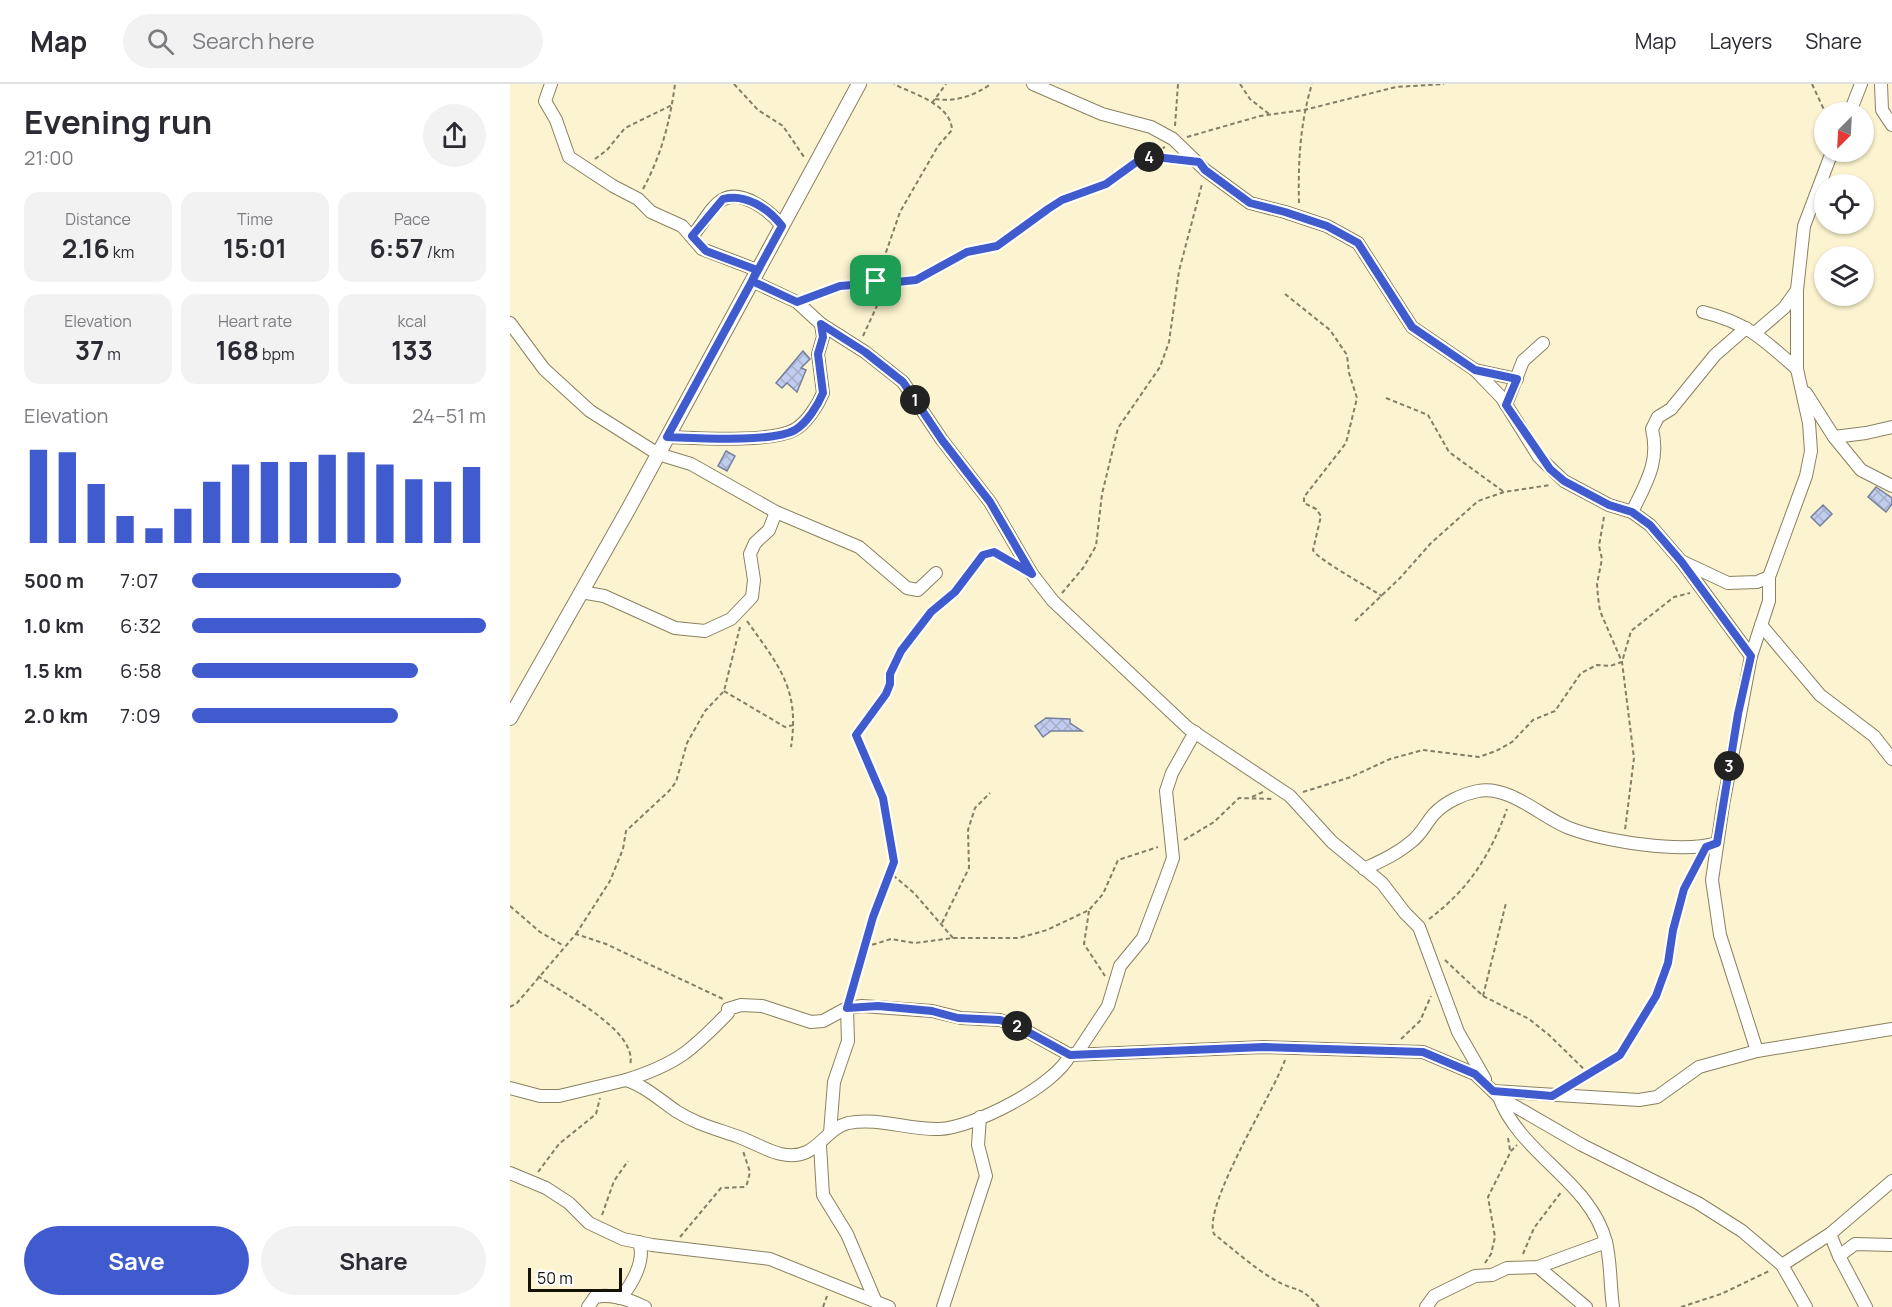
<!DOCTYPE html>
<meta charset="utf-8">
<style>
:root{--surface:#fff;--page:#f2f2f3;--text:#2b2b33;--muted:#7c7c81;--line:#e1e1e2;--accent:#405bce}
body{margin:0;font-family:Manrope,sans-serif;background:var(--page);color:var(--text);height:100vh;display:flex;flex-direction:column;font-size:22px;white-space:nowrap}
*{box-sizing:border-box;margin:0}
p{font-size:20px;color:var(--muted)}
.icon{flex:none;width:33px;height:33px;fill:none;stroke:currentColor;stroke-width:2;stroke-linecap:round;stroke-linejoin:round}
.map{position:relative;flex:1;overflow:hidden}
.details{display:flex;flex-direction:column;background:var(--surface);width:510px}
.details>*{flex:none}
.needle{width:39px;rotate:204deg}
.tools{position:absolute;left:1304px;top:18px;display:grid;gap:12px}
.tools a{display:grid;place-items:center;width:60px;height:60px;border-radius:50%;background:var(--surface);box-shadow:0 2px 4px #0004;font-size:30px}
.scale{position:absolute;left:18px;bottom:15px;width:94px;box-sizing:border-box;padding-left:6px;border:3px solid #141105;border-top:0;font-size:16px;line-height:21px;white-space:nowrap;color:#141105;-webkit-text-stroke:4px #fff;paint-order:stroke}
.pin{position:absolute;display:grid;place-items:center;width:51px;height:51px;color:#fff;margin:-26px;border-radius:12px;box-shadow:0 3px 9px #0006}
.km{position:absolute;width:30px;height:30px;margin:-15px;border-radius:50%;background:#222;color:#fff;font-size:16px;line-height:30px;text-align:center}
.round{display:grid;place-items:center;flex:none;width:63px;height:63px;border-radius:32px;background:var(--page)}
.headline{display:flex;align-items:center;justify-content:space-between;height:102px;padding:0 24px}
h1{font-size:33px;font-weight:700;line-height:45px}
.figures{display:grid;grid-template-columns:repeat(3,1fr);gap:9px;height:102px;padding:6px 24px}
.figures div{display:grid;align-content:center;border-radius:15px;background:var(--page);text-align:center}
.figures b{font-size:26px;font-weight:700}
.figures small{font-size:16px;font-weight:400}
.figures p{font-size:16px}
.chart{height:168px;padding:12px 24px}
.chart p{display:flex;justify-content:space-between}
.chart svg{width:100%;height:108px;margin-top:6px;stroke:var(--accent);stroke-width:6}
.button{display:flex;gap:12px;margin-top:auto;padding:12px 24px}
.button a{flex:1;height:69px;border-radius:36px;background:var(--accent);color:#fff;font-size:24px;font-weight:700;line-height:69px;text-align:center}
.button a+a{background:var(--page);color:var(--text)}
ul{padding:0 24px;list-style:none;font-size:20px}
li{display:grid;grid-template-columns:96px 72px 1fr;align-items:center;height:45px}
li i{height:15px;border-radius:8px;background:var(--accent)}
header{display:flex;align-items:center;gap:36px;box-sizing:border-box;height:84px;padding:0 30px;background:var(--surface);border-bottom:2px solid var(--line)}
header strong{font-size:28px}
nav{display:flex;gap:33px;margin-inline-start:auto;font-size:21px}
.search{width:420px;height:54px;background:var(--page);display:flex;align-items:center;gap:15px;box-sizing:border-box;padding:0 21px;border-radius:33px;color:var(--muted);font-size:22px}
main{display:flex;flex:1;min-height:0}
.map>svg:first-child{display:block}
.building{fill:url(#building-cross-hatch);stroke:#75809e;stroke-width:1.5}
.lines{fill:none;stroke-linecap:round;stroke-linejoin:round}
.minor-casing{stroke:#898160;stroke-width:14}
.tertiary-casing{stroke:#898160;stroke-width:16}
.path{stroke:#847e67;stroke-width:2;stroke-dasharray:4.5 3;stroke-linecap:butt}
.minor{stroke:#fff;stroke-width:12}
.tertiary{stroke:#fff;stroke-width:14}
.route-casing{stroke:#fff;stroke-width:12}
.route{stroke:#405bce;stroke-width:8}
</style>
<header>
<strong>Map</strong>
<div class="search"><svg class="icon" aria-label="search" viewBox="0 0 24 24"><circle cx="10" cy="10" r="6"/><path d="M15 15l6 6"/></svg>Search here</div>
<nav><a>Map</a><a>Layers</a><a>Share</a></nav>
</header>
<main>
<section class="details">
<div class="headline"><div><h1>Evening run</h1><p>21:00</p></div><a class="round"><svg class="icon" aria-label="share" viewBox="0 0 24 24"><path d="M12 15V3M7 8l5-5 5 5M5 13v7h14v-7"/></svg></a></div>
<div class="figures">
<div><p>Distance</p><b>2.16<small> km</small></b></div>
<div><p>Time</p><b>15:01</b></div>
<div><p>Pace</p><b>6:57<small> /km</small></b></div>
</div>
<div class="figures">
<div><p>Elevation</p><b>37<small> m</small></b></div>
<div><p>Heart rate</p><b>168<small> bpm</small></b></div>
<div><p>kcal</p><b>133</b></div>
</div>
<div class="chart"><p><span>Elevation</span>24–51 m</p>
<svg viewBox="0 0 160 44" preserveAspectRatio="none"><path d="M5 44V6M15 44V7M25 44V20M35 44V33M45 44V38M55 44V30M65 44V19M75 44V12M85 44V11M95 44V11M105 44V8M115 44V7M125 44V12M135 44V18M145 44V19M155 44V13"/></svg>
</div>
<ul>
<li><b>500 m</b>7:07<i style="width:71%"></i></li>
<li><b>1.0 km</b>6:32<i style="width:100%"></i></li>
<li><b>1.5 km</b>6:58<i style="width:77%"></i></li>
<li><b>2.0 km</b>7:09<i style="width:70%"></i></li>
</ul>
<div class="button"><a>Save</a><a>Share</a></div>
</section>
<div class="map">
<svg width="1382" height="1223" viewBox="0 0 1382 1223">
<defs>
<pattern id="building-cross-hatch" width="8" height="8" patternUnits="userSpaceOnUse" patternTransform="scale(1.5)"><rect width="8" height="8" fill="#c1cdee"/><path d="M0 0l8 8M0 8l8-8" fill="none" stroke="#a5afcb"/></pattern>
</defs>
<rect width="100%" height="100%" fill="#fcf4d0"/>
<g class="building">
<path d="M293 267 300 275 291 284 296 286 287 308 277 299 272 304 266 299Z"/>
<path d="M216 367 225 372 217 387 208 382Z"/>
<path d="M1366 403 1382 414V420L1376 428 1358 413Z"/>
<path d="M1313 421 1322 430 1310 442 1301 433Z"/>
<path d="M536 634 560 635V639L572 647H541L533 653 525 642Z"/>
</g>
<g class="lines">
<defs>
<g id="minor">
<path d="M41 0 35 17 46 36 59 73 103 102 128 115 141 128 172 142 192 165 247 186"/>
<path d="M523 0 592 30 641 43 663 55 695 86 740 119 775 128 817 142 848 159 902 243 965 286 992 314 1029 373 1054 397 1099 421 1122 428 1140 441 1171 477 1218 499 1247 498 1259 493"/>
<path d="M1371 0 1372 26 1382 41"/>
<path d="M1340 28 1351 0"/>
<path d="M182 152C192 142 200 123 212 116 232 104 261 128 272 142"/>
<path d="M242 197 287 218 311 240 355 268 393 298 432 356 480 418 522 490 543 517 678 644 780 712 822 758 872 799 895 829 909 843 948 948 975 995"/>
<path d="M1193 228C1238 239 1254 256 1287 285"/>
<path d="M0 239 34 285 80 327 148 370 181 380 266 428 349 463 397 504 408 506 426 489"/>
<path d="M1246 248 1274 224 1287 206"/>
<path d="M965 286 1007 295"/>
<path d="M1296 309 1324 353 1351 386 1382 402"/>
<path d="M996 321 1013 277 1033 259"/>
<path d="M157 353C187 354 259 359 284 346 296 340 308 321 313 309L308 270 313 253 311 240"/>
<path d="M1324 353 1356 349 1382 343"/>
<path d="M1122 428C1136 399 1150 378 1142 345L1148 333 1161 325 1205 271 1236 244"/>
<path d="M1172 478 1241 572"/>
<path d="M71 508 94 512 165 544 195 547 221 535 242 513 244 496 240 470 245 459 259 446 266 428"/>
<path d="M1251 541 1310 611 1364 652 1382 675"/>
<path d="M854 785C871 777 887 770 901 758 911 751 916 739 924 730 935 718 953 710 968 707 1000 701 1031 733 1059 744 1094 757 1172 770 1207 759"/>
<path d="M1247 967 1210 851 1202 796 1213 721 1241 572 1259 517V493L1296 392 1301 367 1299 339 1287 285V206L1294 142 1322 68"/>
<path d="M116 996C167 980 181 967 218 929V925L231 921 252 922 301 938 313 937 337 924 352 922 422 927 451 934 490 936 509 943 560 971 754 963 913 968 965 990 989 1013 1072 1061 1188 1119 1232 1147 1272 1181 1296 1223"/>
<path d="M0 1004 30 1012H49L116 996C135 1002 150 1016 166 1027 186 1040 207 1045 229 1053 243 1058 257 1067 271 1070 307 1078 313 1045 338 1039 369 1033 398 1046 429 1045 463 1044 545 1002 560 971L567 969 598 922 610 882 633 854 655 796 663 774 656 707 662 689 685 648"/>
<path d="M983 1007 1129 1016 1147 1013 1189 983 1247 967 1382 945"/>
<path d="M989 1013C1010 1070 1081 1098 1096 1158 1101 1178 1100 1202 1103 1223"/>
<path d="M320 1049 324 998 338 957 337 924"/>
<path d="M310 1061 313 1111 337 1150 365 1216"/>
<path d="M0 1089 36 1104 59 1119 79 1139 113 1155 142 1161 260 1175 379 1223"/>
<path d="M1320 1150 1329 1172 1356 1223"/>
<path d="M1329 1172 1345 1160 1382 1161"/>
<path d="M1272 1181 1320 1150 1382 1097"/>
<path d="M1028 1183 1076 1223"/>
<path d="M110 1214C122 1201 136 1176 129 1158"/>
<path d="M78 1223 85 1213C102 1209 120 1216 135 1223"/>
<path d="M433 1223 476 1092 468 1061 470 1033"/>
<path d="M916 1223 924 1212 965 1192 982 1191 997 1184 1028 1183 1096 1158"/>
</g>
<path id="tertiary" d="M0 634 119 424 349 0"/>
</defs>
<use href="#minor" class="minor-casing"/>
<use href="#tertiary" class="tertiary-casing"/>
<g class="path">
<path d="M224 0 248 26 273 42 294 73"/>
<path d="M730 0 740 15 759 30"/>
<path d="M1302 0 1315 28"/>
<path d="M425 15C447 18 463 12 481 0"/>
<path d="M422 19 436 0"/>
<path d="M665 42 668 0"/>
<path d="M677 53 750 32 794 26 886 3 934 0"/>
<path d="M638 73 665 75"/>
<path d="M85 75 97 66 115 44 162 21"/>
<path d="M133 105C151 72 160 38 165 0"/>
<path d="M789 119C788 78 790 39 802 0"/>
<path d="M366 197 390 128 428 62 442 46C441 20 403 10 384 0"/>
<path d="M775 210 820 246 837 271 839 289 847 314 836 359 794 413V419L806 425 811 432 803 466C807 475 858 503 872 512"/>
<path d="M301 213 330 202 406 196 457 168 487 162 552 116 596 100 624 78 655 63"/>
<path d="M353 252 377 200"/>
<path d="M876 314 918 331 939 368 994 408"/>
<path d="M1094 433 1089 462 1092 475 1087 500 1088 513 1090 527 1112 578 1124 674 1115 746"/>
<path d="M552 509 573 484 586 462 592 410 608 344 650 283 659 258 669 187 692 100"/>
<path d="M237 537C269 582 290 605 281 663"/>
<path d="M845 537 890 494 921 459 968 417 994 408 1040 401"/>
<path d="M214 607 275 643 284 641"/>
<path d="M793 708 841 693 880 675 913 666 969 673 986 667 1002 658 1023 636 1045 627 1071 589 1087 581 1100 582 1112 578 1121 547 1164 513 1180 509"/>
<path d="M742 713 753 708"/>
<path d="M674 756 704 738 729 714 762 715"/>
<path d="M0 822 30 848 54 862"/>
<path d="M579 827 574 860 595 892"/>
<path d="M919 835C959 805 980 772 997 725"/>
<path d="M432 839 459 784 458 746 465 724 480 709"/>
<path d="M66 850 100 797 113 765 116 747 159 707 166 698 177 659 195 627 214 607 230 543"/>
<path d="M443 854 404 809 384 792 385 778 373 714 346 651 376 610 380 600V590L391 567 421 528 445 508 473 471 484 468 500 476"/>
<path d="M355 863 381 855 405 859 443 854H509L537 846 579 826 593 810 608 776 648 763"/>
<path d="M935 876 973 912 1019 935 1039 951 1080 991"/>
<path d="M28 892C52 909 129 947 120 981"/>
<path d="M340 911 363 833 382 786"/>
<path d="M973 912 996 819"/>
<path d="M0 923 7 919 66 850 96 860 213 915"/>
<path d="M891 955 910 937 921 912"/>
<path d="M775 976C763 1010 692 1122 704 1150 723 1165 745 1185 765 1196 787 1209 789 1200 809 1223"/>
<path d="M1066 1000 1110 971 1146 912 1158 879 1163 846 1174 805 1190 774"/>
<path d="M998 1054 1000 1066"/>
<path d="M28 1088 49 1060 86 1030 90 1014"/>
<path d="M92 1131 104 1097 118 1077"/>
<path d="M170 1153 211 1104 234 1103 237 1100 240 1088 233 1067"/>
<path d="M1013 1170 1024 1144 1052 1107"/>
<path d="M975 1179 981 1170 985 1153 978 1113 1001 1067 1007 1061"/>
<path d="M313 1223 317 1212"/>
<path d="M1171 1223 1211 1210 1259 1187"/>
</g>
<use href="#minor" class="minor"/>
<use href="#tertiary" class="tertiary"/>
</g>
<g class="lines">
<defs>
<path id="route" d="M366 197 368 199 330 202 287 218 242 197 247 186 196 167 182 152 213 115C236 109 259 125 272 142L157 353C186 354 262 359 285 346 297 339 308 321 313 309L308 270 313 253 311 240 355 268 393 298 432 356 480 418 522 490 484 468 473 471 445 508 421 528 391 567 380 590V600L376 610 346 651 373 714 384 778 363 833 337 924 368 922 422 927 448 934 490 936 509 943 560 971 754 963 913 968 965 990 983 1007 1042 1012 1110 971 1146 912 1158 879 1163 846 1174 805 1196 763 1207 759 1228 630 1241 572 1171 477 1140 441 1122 428 1099 421 1054 397 1040 385 996 321 1007 295 965 286 902 243 848 159 817 142 775 128 740 119 695 86 689 78 637 72 632 74 596 100 552 116 538 125 487 162 457 168 406 196 377 199 366 197"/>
</defs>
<use href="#route" class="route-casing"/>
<use href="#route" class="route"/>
</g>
</svg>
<div class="tools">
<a><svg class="needle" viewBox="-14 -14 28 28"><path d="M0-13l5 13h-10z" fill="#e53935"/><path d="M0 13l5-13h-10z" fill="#7c7c81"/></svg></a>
<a><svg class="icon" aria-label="locate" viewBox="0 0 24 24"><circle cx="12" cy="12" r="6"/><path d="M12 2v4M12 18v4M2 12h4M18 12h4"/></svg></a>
<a><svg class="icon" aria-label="layers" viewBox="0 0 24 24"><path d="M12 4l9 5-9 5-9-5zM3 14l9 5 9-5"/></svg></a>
</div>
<div class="scale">50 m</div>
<div class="pin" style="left:366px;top:197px;background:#1e9e55"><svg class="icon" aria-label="arrive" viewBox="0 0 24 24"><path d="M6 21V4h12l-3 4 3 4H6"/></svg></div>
<b class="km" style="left:405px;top:316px">1</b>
<b class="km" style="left:507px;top:942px">2</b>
<b class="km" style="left:1219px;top:682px">3</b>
<b class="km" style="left:639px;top:73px">4</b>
</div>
</main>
